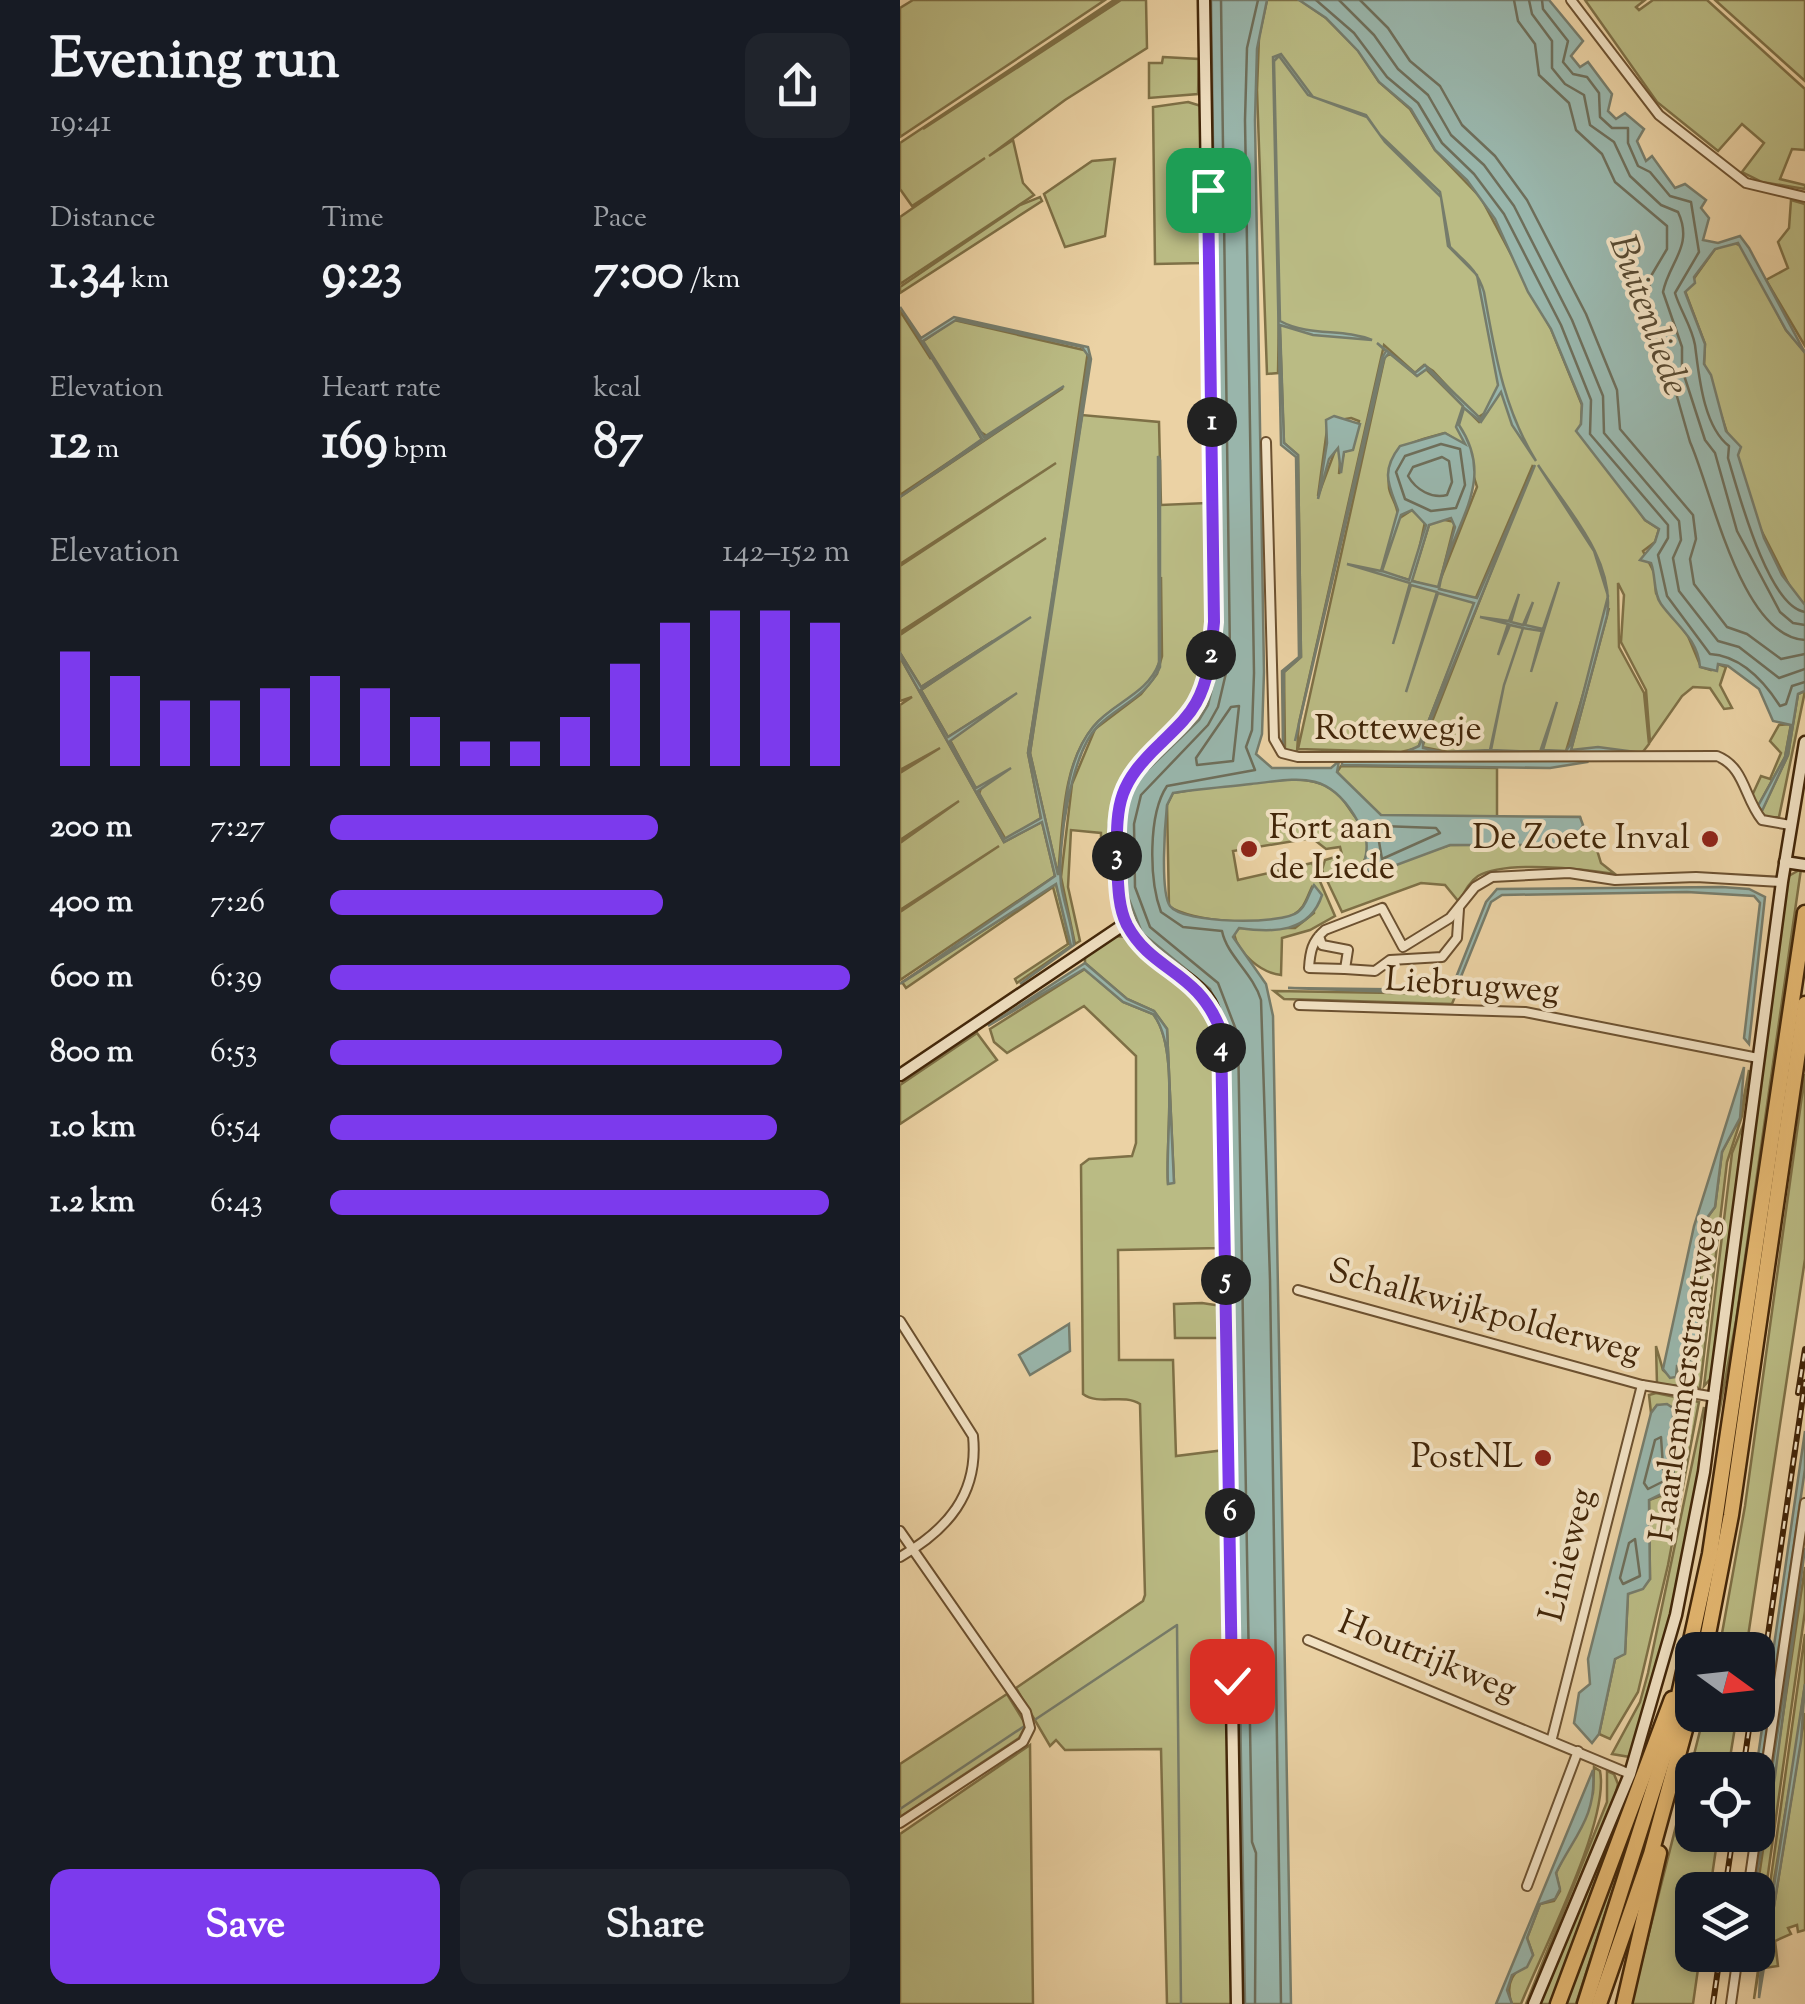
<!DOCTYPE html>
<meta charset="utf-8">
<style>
:root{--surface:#171b24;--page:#20242c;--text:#f1f3f6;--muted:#9ea1a6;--accent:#7c3aed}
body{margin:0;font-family:"Sorts Mill Goudy",serif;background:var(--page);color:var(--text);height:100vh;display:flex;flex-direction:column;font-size:38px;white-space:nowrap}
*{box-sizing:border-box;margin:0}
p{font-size:32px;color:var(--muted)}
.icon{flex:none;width:55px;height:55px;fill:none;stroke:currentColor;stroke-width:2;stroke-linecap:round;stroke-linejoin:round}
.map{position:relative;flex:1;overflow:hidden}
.sheet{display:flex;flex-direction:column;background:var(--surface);width:900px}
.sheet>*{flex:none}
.needle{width:65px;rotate:105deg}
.fabs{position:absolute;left:775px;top:1632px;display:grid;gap:20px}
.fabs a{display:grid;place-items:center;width:100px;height:100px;border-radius:20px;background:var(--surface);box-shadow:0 5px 15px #0003;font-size:50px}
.pin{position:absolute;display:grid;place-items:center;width:85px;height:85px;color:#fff;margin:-42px;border-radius:20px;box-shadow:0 5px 15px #0006}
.km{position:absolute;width:50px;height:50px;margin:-25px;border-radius:50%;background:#222;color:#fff;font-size:28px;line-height:50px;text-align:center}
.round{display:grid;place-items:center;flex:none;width:105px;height:105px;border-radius:20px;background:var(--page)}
.summary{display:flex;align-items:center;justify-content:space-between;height:170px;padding:0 50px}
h1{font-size:55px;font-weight:700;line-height:75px}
.figures{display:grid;grid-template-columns:repeat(3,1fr);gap:15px;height:170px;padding:10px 50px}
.figures div{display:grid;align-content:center}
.figures b{font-size:50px;font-weight:700}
.figures small{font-size:28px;font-weight:400}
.figures p{font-size:28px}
.chart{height:280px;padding:20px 50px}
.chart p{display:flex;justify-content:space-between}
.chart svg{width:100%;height:180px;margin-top:10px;stroke:var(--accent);stroke-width:6}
.primary-button{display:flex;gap:20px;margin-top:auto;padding:20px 50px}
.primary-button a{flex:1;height:115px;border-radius:20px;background:var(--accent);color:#fff;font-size:40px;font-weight:700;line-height:115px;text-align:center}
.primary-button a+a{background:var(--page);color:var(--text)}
ul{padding:0 50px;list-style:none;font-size:32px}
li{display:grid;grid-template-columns:160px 120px 1fr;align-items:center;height:75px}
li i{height:25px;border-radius:12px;background:var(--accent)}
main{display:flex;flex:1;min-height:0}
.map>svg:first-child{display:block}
.green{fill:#babb84;stroke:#7e7046;stroke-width:2.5;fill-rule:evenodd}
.water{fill:#99b6ac;stroke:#767c6b;stroke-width:2.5;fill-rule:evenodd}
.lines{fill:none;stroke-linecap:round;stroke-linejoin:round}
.shore{stroke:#6e6e5a;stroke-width:2.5}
.stream{stroke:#767c6b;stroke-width:2.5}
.street-casing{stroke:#6c5130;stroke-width:12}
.secondary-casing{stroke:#422609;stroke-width:15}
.highway-casing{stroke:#422609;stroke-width:19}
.street{stroke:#f2e2c4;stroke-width:8}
.secondary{stroke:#f2e2c4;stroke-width:10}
.highway{stroke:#e6b972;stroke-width:14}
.rail-casing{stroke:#422609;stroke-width:6}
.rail{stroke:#f2e2c4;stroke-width:2.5;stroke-dasharray:8;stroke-linecap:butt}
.route-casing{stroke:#fff;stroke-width:20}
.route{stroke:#7c3aed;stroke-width:12}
.poi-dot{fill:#8f2418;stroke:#f2e2c4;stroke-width:4}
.labels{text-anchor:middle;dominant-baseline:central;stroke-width:8;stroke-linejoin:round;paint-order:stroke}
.street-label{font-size:35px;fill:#422609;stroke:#f2e2c4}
.poi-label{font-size:35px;fill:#422609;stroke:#f2e2c4;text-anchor:end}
.water-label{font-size:38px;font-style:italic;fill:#584a32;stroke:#f2e2c4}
</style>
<main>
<section class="sheet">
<div class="summary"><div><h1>Evening run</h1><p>19:41</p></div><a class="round"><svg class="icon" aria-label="share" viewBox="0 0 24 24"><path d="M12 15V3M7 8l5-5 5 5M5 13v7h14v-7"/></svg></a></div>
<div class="figures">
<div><p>Distance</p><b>1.34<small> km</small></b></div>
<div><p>Time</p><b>9:23</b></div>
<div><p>Pace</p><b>7:00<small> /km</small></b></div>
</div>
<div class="figures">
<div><p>Elevation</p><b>12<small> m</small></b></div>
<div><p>Heart rate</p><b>169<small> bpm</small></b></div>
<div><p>kcal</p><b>87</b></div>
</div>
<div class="chart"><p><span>Elevation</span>142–152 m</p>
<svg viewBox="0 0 160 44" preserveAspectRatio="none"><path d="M5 44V16M15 44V22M25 44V28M35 44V28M45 44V25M55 44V22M65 44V25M75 44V32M85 44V38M95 44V38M105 44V32M115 44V19M125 44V9M135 44V6M145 44V6M155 44V9"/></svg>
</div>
<ul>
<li><b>200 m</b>7:27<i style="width:63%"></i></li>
<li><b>400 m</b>7:26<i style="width:64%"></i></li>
<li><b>600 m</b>6:39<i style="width:100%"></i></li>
<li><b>800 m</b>6:53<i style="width:87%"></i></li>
<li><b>1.0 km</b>6:54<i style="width:86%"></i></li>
<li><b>1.2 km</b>6:43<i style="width:96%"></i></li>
</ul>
<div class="primary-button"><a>Save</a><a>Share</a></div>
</section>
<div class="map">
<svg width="905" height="2004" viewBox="0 0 905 2004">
<rect width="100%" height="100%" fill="#ebd2a4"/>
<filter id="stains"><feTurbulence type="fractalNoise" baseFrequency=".002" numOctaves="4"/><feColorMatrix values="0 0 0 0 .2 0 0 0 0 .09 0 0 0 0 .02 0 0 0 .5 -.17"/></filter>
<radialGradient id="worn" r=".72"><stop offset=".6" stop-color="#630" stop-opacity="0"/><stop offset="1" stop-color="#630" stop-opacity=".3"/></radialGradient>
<g class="green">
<path d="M13 0H205L0 137V8Z"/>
<path d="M214 0H218L23 129 221 0H246L247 48 165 100 89 156 113 140 123 183 134 195 0 284V217L85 158 12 206 0 189V143Z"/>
<path d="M367 0H400L426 18 458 50 479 82 510 109 535 150 581 198 651 329 682 405 681 424 745 520 759 529 755 542 743 551 755 574 756 593 788 636 801 667 811 670 818 664 826 667 820 685 832 708 824 709 810 688 793 687 782 696 750 742 746 690 721 642 724 595 718 583 719 647 744 693 749 744 742 753 671 750 709 608 666 751 548 752 522 747 633 465 575 600 499 577 575 603 518 748 501 752 398 749 485 356 491 354 517 376 526 369 579 422 588 411 577 418 533 371 524 365 515 373 484 345 399 723 397 752 385 750 384 672 401 657 398 455 384 443C382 400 381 348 379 313L378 373 367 374 357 90 359 37ZM451 418 459 421 453 448 444 452 439 474 441 451 436 448 418 496 428 422ZM545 433 564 445 577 487 541 578 555 522 540 519 529 525 514 573 525 522 512 510 498 519C499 506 491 499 489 488 485 445 514 442 545 433Z"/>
<path d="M685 0H745L736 7 739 10 753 0H807L905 89V150L892 149 880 179 905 185V189L862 182 842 172 864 143 842 124 818 151 757 102Z"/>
<path d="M815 0H905V81Z"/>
<path d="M263 57 299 59 298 94 249 98V63H262Z"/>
<path d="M288 102 301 106 303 263 255 264 253 107Z"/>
<path d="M215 159 205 236 165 247 144 194 192 161Z"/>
<path d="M140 197 142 201 0 293V287L120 205Z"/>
<path d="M891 200 905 204V346L866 280 888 268 878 242 889 228Z"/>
<path d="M832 242 842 246 886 330 905 352V616L857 522 804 364 805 344 785 291 815 249Z"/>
<path d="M0 311 31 359 22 342 54 320 188 351 152 600 182 415 259 422 261 505 307 503C315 556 319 652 292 699 273 734 225 752 217 794 213 813 214 835 213 855L201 854V833L171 830 168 887 180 941 175 944 161 877 172 784 195 729 241 694 257 674 262 656 261 577C255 606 268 640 257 669 246 696 212 704 194 726 161 765 163 828 158 875L130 753 152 602 128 753 141 818 106 840 79 794 81 788 75 787 50 740 108 699 48 737 21 690 93 641 21 687 0 653V635L146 538 0 632V566L156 463 0 564V497L163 388 87 436 76 429 82 440 0 495Z"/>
<path d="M0 657 104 842 142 822 155 876 0 980V912L99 846 0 910V843L59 801 0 840V773L40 748 0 770V705L12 697 0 701Z"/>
<path d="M905 691 879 817 867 818 850 800 861 776 870 779 881 753 870 741 879 725 891 724 885 757 858 806 862 810 888 755 898 694Z"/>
<path d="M441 766 597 768V817H680L682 830 675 844 696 847 701 863 715 874C684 869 605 860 578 876 569 882 564 893 559 902L545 885 521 883 442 912 422 870 425 860 442 855 440 847 426 849 412 838 333 851 338 880 412 863 435 916 410 930 382 938 381 975C361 973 338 953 334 934L339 928H395L414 913 411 889C406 900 404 909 393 915 369 927 290 922 269 906L267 805 273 793C310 787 394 769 426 786 443 794 446 806 457 819 468 833 472 845 464 861L468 871 550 845 662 844 649 821 480 819 437 772Z"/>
<path d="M901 869 836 1321 812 1452 887 877Z"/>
<path d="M156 884 171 946 117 983 115 979 168 944 153 887 6 988 2 982Z"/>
<path d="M214 936 228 937C251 958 286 976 304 1002 330 1041 320 1195 321 1248L218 1250 219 1360H273L276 1456 325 1450 332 2004H267L261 1749 165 1750 156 1740 150 1746 116 1688 243 1601 245 1595 240 1404C223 1393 199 1406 183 1394L181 1165 189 1159 232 1156 236 1143V1056L184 1006 107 1053 94 1042 90 1029 185 969 223 1002 253 1014C280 1047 265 1139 268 1183L274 1182 267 1029 254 1011 227 999 185 963V955Z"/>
<path d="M374 991 556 994 552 1004 384 999Z"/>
<path d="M77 1033 97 1060 0 1124V1085Z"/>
<path d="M849 1070 842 1116 827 1162 800 1388 757 1384 756 1346 763 1370 770 1376H776L781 1364 797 1359 801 1226 815 1207 822 1152 840 1118Z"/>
<path d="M905 1074V1259L846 1650H819L845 1506Z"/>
<path d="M848 1113 813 1376 804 1386 832 1153Z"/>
<path d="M302 1303 322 1306V1338H275L274 1304Z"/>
<path d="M756 1393 799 1402 768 1565 738 1692 710 1739 699 1734 715 1659 725 1653 728 1593 750 1579 749 1500 763 1495 767 1406 757 1405 751 1413 749 1395Z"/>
<path d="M804 1407 805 1437 770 1623 730 1757 712 1754 740 1702 748 1673Z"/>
<path d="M905 1567V1611L858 1945 857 1890Z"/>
<path d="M905 1634V1684L897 1743 854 1999Z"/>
<path d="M107 1694 126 1725 119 1738 0 1817V1764Z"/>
<path d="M905 1713V1930L898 1932 897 1925 888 1928 891 1934 875 1941 878 1966 864 1968Z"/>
<path d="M804 1715H837L828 1770H792V1835H818L810 1890H792V1955H800L793 2004H731Z"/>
<path d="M130 1745 133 2004H0V1834Z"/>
<path d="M758 1751 676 2004H664Z"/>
<path d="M741 1754 651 2004H640Z"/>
<path d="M694 1767 700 1771C710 1821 642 1951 621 2004H612C603 1981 616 1971 633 1955L627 1938 640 1904 654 1901 660 1891 656 1873 693 1793Z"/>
<path d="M707 1771 714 1774 718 1784 715 1796 630 2004H626L707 1802Z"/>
</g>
<g class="water">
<path d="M311 0H367L357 49 355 120 364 672 362 734 356 754 372 768H431L439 761 437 772 481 815 680 817 683 825 673 845H550L475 873 468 872 464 864C470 841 466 835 454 815 426 770 398 779 351 784 325 787 299 789 273 793L267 805C265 824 260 892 270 906 283 924 382 925 398 912 407 906 408 894 414 885L422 895C410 933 373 933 339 928L333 937 366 984 373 1016 391 2004H345L329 1036 310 989 242 933 225 889 224 823 231 791 238 779 299 720 308 705 320 655Z"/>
<path d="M399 0H649L683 41 671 56 680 67 688 62 712 94 708 111 716 119 725 113 744 129 737 141 746 161 752 156 775 188 785 184 806 200 801 208 809 218 803 240 818 243 840 236 849 248 905 353 886 330 838 243 815 249 794 277 795 283 785 292 805 344 804 364 811 375 826 431 841 447 838 455 864 538 882 575 905 605V691L898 694 888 755 862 811 858 806 885 757 891 725 873 721 859 689 828 666 818 664 817 671 800 667C798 639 776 625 761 604 753 593 756 576 751 563L740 560 755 542 759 529 745 520 676 431 681 424 682 404 651 329 628 292 595 219 567 180 535 150 511 109 479 82 458 51 426 18Z"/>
<path d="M381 54 413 97 466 115 480 135 540 192 550 247C566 263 577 269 584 292 595 353 603 407 636 461L612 425 601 392 581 422 564 408 559 425C599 485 550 524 539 589L577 598 635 465 523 739V748L541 752 508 751 519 746 574 603 538 593 506 692 537 592 511 585 493 644 510 583 447 564 481 571 498 510C489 485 480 472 500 446L545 433 565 444 556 427 563 406 527 369 517 376 489 353 484 359 395 741 482 358 486 351 477 343 515 373 525 365 581 419 598 385 577 275 548 246 541 197 485 142 467 117 408 95 379 56 374 61 380 321C410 337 443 328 472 340L413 335 380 325 384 443 398 455 401 657 384 672 383 750 382 671 399 657 396 457 381 445 373 57ZM512 510 526 525 509 580 482 571 501 515ZM551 518 555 527 538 587 512 581 529 525Z"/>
<path d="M0 307 21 338 54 317 188 347 191 359 130 753 158 875C166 828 160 768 193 727 213 702 247 695 259 663L258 456 260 460V667C247 697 219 705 198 726 171 753 157 846 161 884 164 904 172 924 174 945L120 984 171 946 156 884 0 984 155 876 142 822 104 842 0 657V653L21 687 131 617 21 690 48 737 117 693 50 741 76 788 111 768 78 791 104 839 141 818 128 753 189 357 182 347 56 320 23 341 84 437 164 386 0 497 82 439Z"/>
<path d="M434 416 460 424 453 450 444 452 441 473 438 448 429 459 418 499 427 443 426 420Z"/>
<path d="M638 465C667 509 716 560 707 616L671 750 698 747 743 753 548 752 590 750 604 685 623 628 610 625 598 655 608 624 580 617 609 621 619 594 611 622 623 625 633 602 625 625 643 629 659 582 631 672 642 631 623 628 604 685 591 750 640 752 657 702 643 750 666 751 670 745 708 596 694 551Z"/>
<path d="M556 759 686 760 687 762 650 768 442 765V761Z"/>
<path d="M822 887 849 889 865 897 849 1044 844 1038 860 903 854 896 787 892 602 895 591 902 554 994 388 988 551 990 586 902 597 889Z"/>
<path d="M185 963 227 999 254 1011 267 1029 274 1183 268 1184C265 1140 280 1047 253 1014L223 1002 184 969 88 1026Z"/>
<path d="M844 1067 840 1118 822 1152 815 1207 801 1226 797 1359 777 1366 776 1377 770 1378 763 1369 794 1226Z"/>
<path d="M169 1324 170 1351 130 1375 119 1355Z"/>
<path d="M767 1404 773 1408 774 1488 749 1500 750 1579 743 1589 728 1594 725 1654 715 1659 699 1734 692 1743 674 1723 679 1693 690 1684 688 1659 751 1413 757 1405Z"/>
<path d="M905 1431V1469L858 1788 856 1770Z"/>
<path d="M905 1548 875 1776 854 1890Z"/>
<path d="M905 1684 901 1741 859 1998 860 1977Z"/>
<path d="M693 1770C697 1816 675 1835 656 1873L660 1889 655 1899 640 1904 627 1938 633 1955 627 1967 612 1975 607 1990 612 2004H596Z"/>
</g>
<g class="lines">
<g class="shore">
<path d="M321 0 330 656 318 707 308 725 241 795 234 824 235 887 250 927 318 983 338 1035 352 1842 356 1853 355 2004"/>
<path d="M358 0 347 48 345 120 354 673 352 730 346 747 355 770 267 786C248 814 249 880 261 912L283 927 322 931C327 956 353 973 361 1000L370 1279 381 2004"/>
<path d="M416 0 454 33 487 77 518 103 542 143 574 174 604 214 661 325 691 400 690 434 768 525V538L758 555 767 596 810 654C842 656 864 681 880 706L886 704 892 686 905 682"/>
<path d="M439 0 474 35 498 69 528 95 551 135 584 165 614 206 672 320 703 396 704 433 779 521 781 540 773 558 779 591 818 641 839 647 879 678 905 669"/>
<path d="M460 0 488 28 510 61 540 86 562 125 595 156 627 200 686 314 717 390 720 429 793 515 796 539 790 559 794 584 827 627 847 634 881 659 905 654"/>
<path d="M614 0 618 21 635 44 639 75 669 103 676 130 702 154 715 182 767 226V249L751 276 748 295 790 442C812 491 841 637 905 640"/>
<path d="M629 0 632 14 652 41V68L665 84 684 95 690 125 714 142 730 176 761 205 778 212C794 246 769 262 763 292L782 347V369L805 440 815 453 837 531 880 612 893 623 905 625"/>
<path d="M642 0 643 9 668 41 663 62 673 74 687 77 699 93 700 117 712 128H728V143L738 166 750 172 770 196 791 202 799 252 775 293C780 310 792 327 795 345 799 375 803 426 829 446L828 458C838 491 868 607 905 612"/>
<path d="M541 444 560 449 565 485 556 508 531 511 505 499 496 472 505 456Z"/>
<path d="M542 457 549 461 552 482 547 495C532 499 516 490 508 476L513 467Z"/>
<path d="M339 706 333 761 297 765 296 758 331 707Z"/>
<path d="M482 826 536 828 540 833 482 859 477 830Z"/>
<path d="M761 1437 764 1481 748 1489 744 1483 755 1440Z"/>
<path d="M735 1539 740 1576 723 1584 720 1578 729 1543Z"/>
</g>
<g class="stream">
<path d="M136 1719 277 1625 281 2004"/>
<path d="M0 1809 126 1725"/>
</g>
<defs>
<g id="street">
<path d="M671 0 759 115 846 183 905 197"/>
<path d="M366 442 374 739 382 753 398 757 817 756C845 767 844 798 862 820L890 825"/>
<path d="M419 936 422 945 448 950 445 969 409 968C410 952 412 941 425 930L482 908 503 947 550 918 575 887 592 877 669 873 715 880 796 877 882 882"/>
<path d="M445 969 475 971 490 960 542 957 557 938 559 909"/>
<path d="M399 1005 625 1012 858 1058"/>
<path d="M398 1290 742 1385 815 1397"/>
<path d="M0 1321 73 1436C79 1494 47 1530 0 1557"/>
<path d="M0 1531 126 1712 130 1728 123 1742 0 1823"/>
<path d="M408 1640 730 1774"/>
<path d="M652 1738 742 1385"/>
<path d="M858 1823 905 1503"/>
<path d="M627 1886 678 1751"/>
<path d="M848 1890 856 1835"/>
<path d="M831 2004 838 1955"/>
</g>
<g id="secondary">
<path d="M304 0 314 622C311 650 310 678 296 703 282 728 258 743 239 764 206 800 211 874 224 918 237 959 289 968 310 1002 315 1011 317 1022 321 1031L337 2004"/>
<path d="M885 862 905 865"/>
<path d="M0 1075 226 923"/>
<path d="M634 2004 730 1774 776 1615 804 1472 882 882 905 742"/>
</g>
<g id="highway">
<path d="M805 1650 831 1515 905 1004"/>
<path d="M658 2004 772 1699"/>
<path d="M685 2004 769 1740 810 1554 905 913"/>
<path d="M699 2004 751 1854 792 1704"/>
<path d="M724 2004 759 1853"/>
</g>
</defs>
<use href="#street" class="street-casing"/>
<use href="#secondary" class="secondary-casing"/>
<use href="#highway" class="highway-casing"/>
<use href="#street" class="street"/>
<use href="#secondary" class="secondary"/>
<use href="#highway" class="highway"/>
<defs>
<g id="rail">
<path d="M898 1393 905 1349"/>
<path d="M858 1703 905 1382"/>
<path d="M843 1770 851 1715"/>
<path d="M825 1890 833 1835"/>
<path d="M813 2004 820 1955"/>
</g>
</defs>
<use href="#rail" class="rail-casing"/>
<use href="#rail" class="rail"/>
</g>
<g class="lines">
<defs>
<path id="route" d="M308 190 314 622C311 650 310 678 296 703 287 719 274 730 261 743 219 783 216 801 217 857 218 878 217 905 227 925 253 973 297 969 321 1031L332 1681"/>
</defs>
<use href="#route" class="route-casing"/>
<use href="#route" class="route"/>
</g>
<g class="poi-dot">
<circle cx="810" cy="839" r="10"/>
<circle cx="349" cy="849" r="10"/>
<circle cx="643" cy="1458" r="10"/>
</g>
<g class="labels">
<g class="street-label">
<text x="498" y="730">Rottewegje</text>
<text transform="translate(572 987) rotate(4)">Liebrugweg</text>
<text transform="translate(584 1313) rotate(15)">Schalkwijkpolderweg</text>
<text transform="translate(786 1380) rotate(-82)">Haarlemmerstraatweg</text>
<text transform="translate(669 1555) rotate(-76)">Linieweg</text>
<text transform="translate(527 1658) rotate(22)">Houtrijkweg</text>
</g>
<g class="poi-label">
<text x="369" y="829" text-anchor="start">Fort aan<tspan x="369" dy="40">de Liede</tspan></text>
<text x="790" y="839">De Zoete Inval</text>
<text x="623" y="1458">PostNL</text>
</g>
<g class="water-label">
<text transform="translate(747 316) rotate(70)">Buitenliede</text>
</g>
</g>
<rect width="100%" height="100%" filter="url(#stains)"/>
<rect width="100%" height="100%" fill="url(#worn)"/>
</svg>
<div class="fabs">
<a><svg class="needle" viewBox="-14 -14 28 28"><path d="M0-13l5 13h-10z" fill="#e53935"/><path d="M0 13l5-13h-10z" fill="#9ea1a6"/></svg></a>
<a><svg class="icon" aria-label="locate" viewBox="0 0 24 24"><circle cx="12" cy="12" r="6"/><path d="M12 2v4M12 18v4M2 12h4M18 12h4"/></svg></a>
<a><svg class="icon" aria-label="layers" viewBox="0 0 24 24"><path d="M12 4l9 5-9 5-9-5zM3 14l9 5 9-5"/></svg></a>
</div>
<div class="pin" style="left:308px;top:190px;background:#1e9e55"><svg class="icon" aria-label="arrive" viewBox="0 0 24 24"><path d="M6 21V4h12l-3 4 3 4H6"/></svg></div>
<div class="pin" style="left:332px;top:1681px;background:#d93025"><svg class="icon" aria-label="check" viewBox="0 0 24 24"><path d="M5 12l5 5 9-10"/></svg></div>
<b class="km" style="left:312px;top:422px">1</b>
<b class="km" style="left:311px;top:655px">2</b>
<b class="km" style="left:217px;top:856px">3</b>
<b class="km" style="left:321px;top:1048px">4</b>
<b class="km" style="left:326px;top:1280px">5</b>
<b class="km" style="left:330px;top:1513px">6</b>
</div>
</main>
